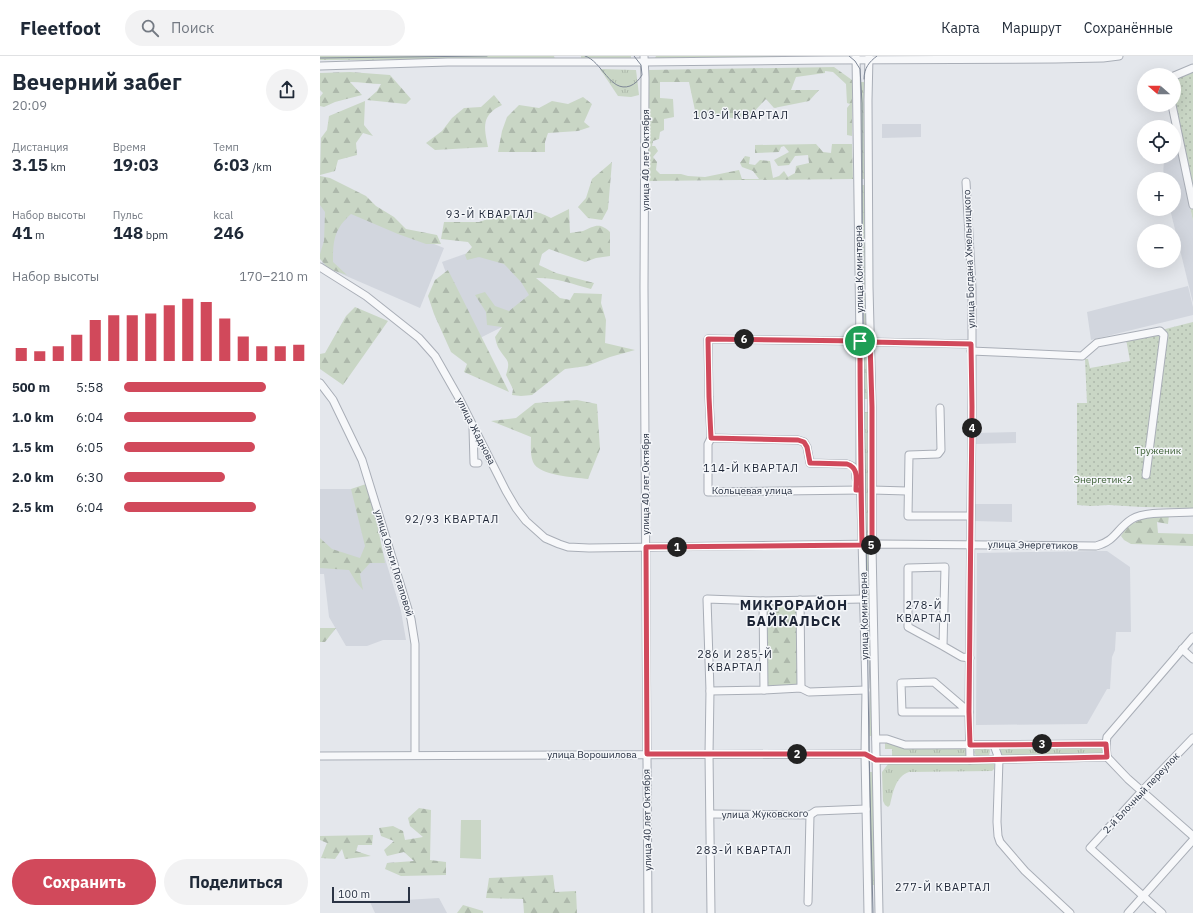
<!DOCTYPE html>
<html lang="ru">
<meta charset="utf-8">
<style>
:root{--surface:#fff;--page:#f2f2f3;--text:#1f2937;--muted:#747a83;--line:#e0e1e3;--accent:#d1495b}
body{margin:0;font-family:"IBM Plex Sans",sans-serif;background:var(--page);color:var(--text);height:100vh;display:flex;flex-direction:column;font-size:15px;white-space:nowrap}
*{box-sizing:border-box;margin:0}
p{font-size:13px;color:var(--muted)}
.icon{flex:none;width:22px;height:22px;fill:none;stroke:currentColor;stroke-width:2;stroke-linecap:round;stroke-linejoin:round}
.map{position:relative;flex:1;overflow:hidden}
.details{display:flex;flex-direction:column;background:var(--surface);width:320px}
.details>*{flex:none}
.needle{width:26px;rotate:290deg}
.buttons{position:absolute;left:817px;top:12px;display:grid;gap:8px}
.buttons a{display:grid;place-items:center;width:44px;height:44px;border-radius:50%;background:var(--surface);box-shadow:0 4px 16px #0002;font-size:20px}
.scale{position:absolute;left:12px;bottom:10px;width:78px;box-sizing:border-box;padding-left:4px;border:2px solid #2b3445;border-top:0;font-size:11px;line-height:14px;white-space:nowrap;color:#2b3445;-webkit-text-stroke:3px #f4f6f9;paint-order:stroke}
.pin{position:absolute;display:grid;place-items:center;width:34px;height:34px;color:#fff;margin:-17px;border:2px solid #fff;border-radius:50%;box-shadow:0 1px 4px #0007}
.km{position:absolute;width:20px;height:20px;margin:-10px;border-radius:50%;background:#222;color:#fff;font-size:11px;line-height:20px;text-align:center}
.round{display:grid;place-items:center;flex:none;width:42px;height:42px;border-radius:21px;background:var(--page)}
.overview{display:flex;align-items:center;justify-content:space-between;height:68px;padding:0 12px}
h1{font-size:22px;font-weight:700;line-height:30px}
.figures{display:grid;grid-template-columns:repeat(3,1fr);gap:6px;height:68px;padding:4px 12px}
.figures div{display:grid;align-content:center}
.figures b{font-size:17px;font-weight:700}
.figures small{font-size:11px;font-weight:400}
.figures p{font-size:11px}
.chart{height:112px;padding:8px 12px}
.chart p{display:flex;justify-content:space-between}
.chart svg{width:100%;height:72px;margin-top:4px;stroke:var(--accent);stroke-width:6}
.primary-button{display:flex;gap:8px;margin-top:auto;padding:8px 12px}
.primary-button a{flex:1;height:46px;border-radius:24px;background:var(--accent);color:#fff;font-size:16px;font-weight:700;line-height:46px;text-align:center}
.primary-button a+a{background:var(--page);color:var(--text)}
ul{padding:0 12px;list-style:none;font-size:13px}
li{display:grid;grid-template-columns:64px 48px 1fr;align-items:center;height:30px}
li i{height:10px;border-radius:5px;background:var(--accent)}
header{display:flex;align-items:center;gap:24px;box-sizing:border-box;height:56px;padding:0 20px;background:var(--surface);border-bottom:1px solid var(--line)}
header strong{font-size:19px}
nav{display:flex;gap:22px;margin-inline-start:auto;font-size:14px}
.search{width:280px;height:36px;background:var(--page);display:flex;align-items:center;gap:10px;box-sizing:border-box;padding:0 14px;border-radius:22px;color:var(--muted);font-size:15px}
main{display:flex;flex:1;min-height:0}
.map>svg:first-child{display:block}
.built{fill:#d2d6de}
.grass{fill:url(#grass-tufts)}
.forest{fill:url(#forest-firs)}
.garden{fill:url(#garden-dots)}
.pitch{fill:#c9d6c5}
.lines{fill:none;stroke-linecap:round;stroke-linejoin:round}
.minor-casing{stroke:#a9aeb7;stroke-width:9}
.minor{stroke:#f7f8fa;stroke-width:7}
.tram{stroke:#7d8696;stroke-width:1}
.route-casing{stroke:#fff;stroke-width:8}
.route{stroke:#d1495b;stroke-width:5}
.labels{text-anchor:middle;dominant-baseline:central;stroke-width:3;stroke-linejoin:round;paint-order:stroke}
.street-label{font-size:10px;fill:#2b3445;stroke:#f4f6f9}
.park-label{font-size:10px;fill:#3f6138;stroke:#f4f6f9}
.neighbourhood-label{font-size:11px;letter-spacing:1px;fill:#1d2536;stroke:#f4f6f9}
.district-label{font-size:14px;font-weight:bold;letter-spacing:1px;fill:#1d2536;stroke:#f4f6f9}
</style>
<header>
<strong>Fleetfoot</strong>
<div class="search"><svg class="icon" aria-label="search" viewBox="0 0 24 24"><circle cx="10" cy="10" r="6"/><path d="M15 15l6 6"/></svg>Поиск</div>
<nav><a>Карта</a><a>Маршрут</a><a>Сохранённые</a></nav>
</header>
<main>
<section class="details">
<div class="overview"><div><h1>Вечерний забег</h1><p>20:09</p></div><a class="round"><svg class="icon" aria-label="share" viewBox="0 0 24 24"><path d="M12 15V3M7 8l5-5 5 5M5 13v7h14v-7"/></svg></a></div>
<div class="figures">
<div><p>Дистанция</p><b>3.15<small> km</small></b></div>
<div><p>Время</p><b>19:03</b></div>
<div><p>Темп</p><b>6:03<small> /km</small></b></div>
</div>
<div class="figures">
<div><p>Набор высоты</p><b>41<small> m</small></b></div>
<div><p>Пульс</p><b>148<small> bpm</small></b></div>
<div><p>kcal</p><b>246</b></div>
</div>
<div class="chart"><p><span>Набор высоты</span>170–210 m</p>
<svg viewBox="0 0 160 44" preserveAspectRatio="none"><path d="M5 44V36M15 44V38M25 44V35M35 44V28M45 44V19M55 44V16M65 44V16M75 44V15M85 44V10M95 44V6M105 44V8M115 44V18M125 44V29M135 44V35M145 44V35M155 44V34"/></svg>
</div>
<ul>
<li><b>500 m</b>5:58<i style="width:77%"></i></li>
<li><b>1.0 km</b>6:04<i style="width:72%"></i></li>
<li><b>1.5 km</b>6:05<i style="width:71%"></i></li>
<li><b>2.0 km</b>6:30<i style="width:55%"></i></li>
<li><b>2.5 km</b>6:04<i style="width:72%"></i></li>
</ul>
<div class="primary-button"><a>Сохранить</a><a>Поделиться</a></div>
</section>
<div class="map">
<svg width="873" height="857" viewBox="0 0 873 857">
<defs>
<pattern id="grass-tufts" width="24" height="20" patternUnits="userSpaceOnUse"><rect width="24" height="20" fill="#c9d6c5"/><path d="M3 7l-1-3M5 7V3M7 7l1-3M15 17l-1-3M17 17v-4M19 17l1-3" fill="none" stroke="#adb8ab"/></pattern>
<pattern id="forest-firs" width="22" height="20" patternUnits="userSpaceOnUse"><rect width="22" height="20" fill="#c9d6c5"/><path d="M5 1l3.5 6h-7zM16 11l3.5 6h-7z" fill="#adb8ab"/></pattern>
<pattern id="garden-dots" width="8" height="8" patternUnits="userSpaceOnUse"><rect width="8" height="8" fill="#c9d6c5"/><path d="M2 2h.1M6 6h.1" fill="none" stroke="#adb8ab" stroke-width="1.8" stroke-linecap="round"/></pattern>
</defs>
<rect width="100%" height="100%" fill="#e4e7ec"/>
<g class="built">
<path d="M562 68H601V81L562 82Z"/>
<path d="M854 75 873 165V247L850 153H854V123H843L844 101H854Z"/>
<path d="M8 128 9 179 0 199V129Z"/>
<path d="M23 151 124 192 100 252 1 209Z"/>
<path d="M153 195 205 213 213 229 200 262 160 282 129 225 122 206Z"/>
<path d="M868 230 873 251V259L771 284 767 256Z"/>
<path d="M696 376V387L656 388V377Z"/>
<path d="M0 433H44L81 555 86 584H63L47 590H26L9 561 4 518H0Z"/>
<path d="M654 448H692V466L654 465Z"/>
<path d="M778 495H787L810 511 811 576H796L795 594 792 601 790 633H787L767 668 656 669 657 497Z"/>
<path d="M119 842 127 857H55L50 846Z"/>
</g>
<g class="grass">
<path d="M0 0H234L235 3 0 4Z"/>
<rect x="261" y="0" width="50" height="3"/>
<path d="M336 0H482V2H335Z"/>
<path d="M280 13 316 14 319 39 311 41 298 40Z"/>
<path d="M539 26H546L547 123H540Z"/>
<path d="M541 129H547L549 343H543Z"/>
<path d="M543 356H550L551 485H545Z"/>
<path d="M545 493H551L554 680H548Z"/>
<path d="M565 687 645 692 649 696 644 702 572 701V693H565Z"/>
<path d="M779 690 785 693 783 699 682 700 680 696 681 692Z"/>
<path d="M656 692H669L670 695 669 700H656L654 696Z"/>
<path d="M671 706 674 708V713L672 715 589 716C575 721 573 737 570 749L568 751 565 749 563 745 562 716 568 708Z"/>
<path d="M548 716H554L556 829H550Z"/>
</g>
<g class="forest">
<path d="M514 11 532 24V80L527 79V52L530 48 527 47 526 28 513 16 505 15V17L476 21 471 34H499L489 45 454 52 446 43 429 61 419 63 399 60 377 64 369 26H340V42L353 43 354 61 344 63V74L340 76 339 83 333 85 332 90H335L338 95 333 101 337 106 336 114 340 118H361L368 120 385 121 419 114 422 123H439L433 115 422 111 420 107 425 100 430 101 429 108 435 109 440 104 450 105 453 122 459 120 464 115 468 121 475 117 476 110 489 107 488 99 475 100 469 109 458 110 454 104 469 96 464 90 461 91 459 96 435 97V89L496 88 503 96 511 97 512 88H532L533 123 327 125V14Z"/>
<path d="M30 16 70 19 91 43 86 48 47 44 57 35 61 28C50 28 41 26 30 26L42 39 15 46 4 51 0 50V41L3 37 0 34V17Z"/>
<path d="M174 39 182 49C161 59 164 71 168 91L115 94 106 87 122 75 132 62 144 52 161 51Z"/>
<path d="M263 41 272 48 264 66 270 71 258 75 228 77 225 86V96H178L182 75 187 61 199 49 219 52 232 45 248 48Z"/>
<path d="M45 45 44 69 53 80 43 77 36 87 37 99 18 104 15 115 0 119 1 82 7 74 9 60Z"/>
<path d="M292 106 288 153 282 164 268 162 258 151 266 142 272 123Z"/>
<path d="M0 120 10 122 46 140 56 150 74 161 86 173 117 179 121 188H106L78 178 31 158C14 173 13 185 13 206L27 219 9 213 0 203V198L4 185 5 156 0 149Z"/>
<path d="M249 153 250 177C254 176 259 176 263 175 275 170 279 166 290 176V200L276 202 265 206 229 193 222 198 219 209 236 217 274 227 271 233C253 228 234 221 216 222L240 242 250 244 254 237 282 238 281 247 286 264 285 287 315 294 290 301 267 310 245 313 212 339 201 340 192 339 193 333 186 319C191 303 187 306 179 293 177 290 176 285 175 281L182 271 167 269 166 256 155 239 165 236 175 250 189 255 209 239 201 226 184 208 159 201 147 204 145 199 152 191 148 186 121 183 124 166H159L189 156 194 164C211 153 214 154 231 162Z"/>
<path d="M128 214 189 336 144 316 147 308 131 296 114 258 108 240 115 224Z"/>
<path d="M35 251 68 265 23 329 0 313V298L5 297 26 260Z"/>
<path d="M257 344 277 348 280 393 268 423C254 421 219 420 213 406 210 398 211 390 211 381L171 365 196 362 215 347Z"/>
<path d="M49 427 65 507H50L40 518 43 534 36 526 29 514 0 512V482L12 493 40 502 45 490 31 433Z"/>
<path d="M849 459 848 468 837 466 838 477 873 478V490L811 488 804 484 801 480 807 470 827 461Z"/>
<path d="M480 544 481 632 444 633 443 545Z"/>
<path d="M0 572H16L5 586H0Z"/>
<path d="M99 752 111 754 110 804 126 806V819L81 820 65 813 67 807 94 805 84 796 67 800 64 794 74 785 61 780 59 772 73 770 83 775 85 784 103 781 90 770 88 762Z"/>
<path d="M53 779 52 789H38L36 795 51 800 25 803 22 793 15 803 1 802 7 787 0 784V780Z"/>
<path d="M233 819 235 836 256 835 257 857H204L203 843 166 842 169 822Z"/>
<path d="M143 849 163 855V857H137Z"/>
</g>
<g class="garden">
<path d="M873 11V165L860 105 854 49V20Z"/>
<path d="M873 266V452L822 451 789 449 771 450 757 449V347H767L765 303H768L770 312 810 305 806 283Z"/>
</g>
<path class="pitch" d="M141 764H161V803L140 802Z"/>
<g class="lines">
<defs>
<g id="minor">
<path d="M324 0 325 22 324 232 328 857"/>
<path d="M536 0 540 285V408L546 634 545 698 548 857"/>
<path d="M549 0 548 44 549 231 552 351V489L559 857"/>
<path d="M0 10 128 6H324L507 4 735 3 783 2 799 0"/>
<path d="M854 20 873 12"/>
<path d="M852 49 873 149"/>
<path d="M646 126 652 232V351L649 656 650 704"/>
<path d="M0 211 46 240 99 282 115 300 140 344 186 435 196 452 206 465 225 482 239 488 248 491 269 492 558 488 776 490C796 485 797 472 812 463 825 455 857 457 873 456"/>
<path d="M540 285 388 283 389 341 391 382 388 388V436L541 434"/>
<path d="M550 286 651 288"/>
<path d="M651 295 762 300 777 287 840 275 844 279 826 419"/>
<path d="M0 327 13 344 42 404 91 563 95 588V699"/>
<path d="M620 352 621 394 618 398 589 399 588 460H650"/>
<path d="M153 372 154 407H158"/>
<path d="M391 382 478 384 484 386 487 391 490 407 527 408C535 410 536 414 536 422"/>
<path d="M552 434 587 435"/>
<path d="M480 544 481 632"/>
<path d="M443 545 444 634"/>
<path d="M623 590 588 571V512L625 511 623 590 642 601 650 602"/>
<path d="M862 593 873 603"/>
<path d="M614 626 649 656H582L581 627Z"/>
<path d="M390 635 444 634 481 632 489 636 546 634"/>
<path d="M556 683H567L585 689 786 688"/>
<path d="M674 689 679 703 677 766 678 780 680 786 705 815 750 857"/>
<path d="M0 700 545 698"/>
<path d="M787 701 786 688 787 681 873 581"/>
<path d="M787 701 808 723 873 780"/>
<path d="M556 704H650L787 701"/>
<path d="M391 758 490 759 496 755 546 753"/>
<path d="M488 846 490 759"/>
<path d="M391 857 389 698 390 635 387 543 443 545 543 543"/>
<path d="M808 857 873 784"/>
<path d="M842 857 770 792 822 735 873 682"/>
</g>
</defs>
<use href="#minor" class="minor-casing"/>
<use href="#minor" class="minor"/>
<g class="tram">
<path d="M265 0C282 5 290 37 310 30 315 28 319 24 322 19L321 9 314 0"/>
<path d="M529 0 535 5 540 13 542 47V200L549 692 553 857"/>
<path d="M0 2 167 0"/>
<path d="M544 23C544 12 549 6 557 0"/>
</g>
</g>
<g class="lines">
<defs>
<path id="route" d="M540 285C540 353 541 421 542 489L326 491 327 698H545L556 704H650L787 701 786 688 650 689 649 656 652 351 651 288 550 286 552 351V488L542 489 541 434H536C536 423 539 412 527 408L490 407 487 391 484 386 478 384 391 382 389 341 388 283 540 285"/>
</defs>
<use href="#route" class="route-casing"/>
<use href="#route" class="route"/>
</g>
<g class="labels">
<g class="street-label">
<text transform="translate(325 104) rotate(-90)">улица 40 лет Октября</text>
<text transform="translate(649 203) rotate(-92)">улица Богдана Хмельницкого</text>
<text transform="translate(539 213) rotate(-91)">улица Коминтерна</text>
<text transform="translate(156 375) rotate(63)">улица Жаднова</text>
<text transform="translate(325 428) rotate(-90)">улица 40 лет Октября</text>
<text x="432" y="434">Кольцевая улица</text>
<text transform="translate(713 489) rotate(1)">улица Энергетиков</text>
<text transform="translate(74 507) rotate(73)">улица Ольги Потаповой</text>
<text transform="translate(544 560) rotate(-91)">улица Коминтерна</text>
<text x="272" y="698">улица Ворошилова</text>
<text transform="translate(821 737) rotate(-47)">2-й Блочный переулок</text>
<text transform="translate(445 758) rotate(-1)">улица Жуковского</text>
<text transform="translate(327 764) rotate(-91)">улица 40 лет Октября</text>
</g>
<g class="park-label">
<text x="838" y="394">Труженик</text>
<text x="783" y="423">Энергетик-2</text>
</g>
<g class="neighbourhood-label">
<text x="421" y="59">103-Й КВАРТАЛ</text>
<text x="170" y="158">93-Й КВАРТАЛ</text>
<text x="431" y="412">114-Й КВАРТАЛ</text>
<text x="132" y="463">92/93 КВАРТАЛ</text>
<text x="604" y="549">278-Й<tspan x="604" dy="13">КВАРТАЛ</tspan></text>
<text x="415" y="598">286 И 285-Й<tspan x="415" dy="13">КВАРТАЛ</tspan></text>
<text x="424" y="794">283-Й КВАРТАЛ</text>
<text x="623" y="831">277-Й КВАРТАЛ</text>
</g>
<g class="district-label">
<text x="474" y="549">МИКРОРАЙОН<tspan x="474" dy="16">БАЙКАЛЬСК</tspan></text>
</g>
</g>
</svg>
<div class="buttons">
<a><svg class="needle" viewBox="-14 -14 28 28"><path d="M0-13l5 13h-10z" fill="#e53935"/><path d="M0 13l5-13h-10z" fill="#747a83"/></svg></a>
<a><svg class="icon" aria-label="locate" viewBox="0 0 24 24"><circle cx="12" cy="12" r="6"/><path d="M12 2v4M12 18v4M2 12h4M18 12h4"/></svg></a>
<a>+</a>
<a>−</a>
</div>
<div class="scale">100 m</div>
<div class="pin" style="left:540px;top:285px;background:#1e9e55"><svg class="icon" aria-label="arrive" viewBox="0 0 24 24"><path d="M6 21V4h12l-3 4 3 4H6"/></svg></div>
<b class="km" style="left:357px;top:491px">1</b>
<b class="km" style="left:477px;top:698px">2</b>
<b class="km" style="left:722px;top:688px">3</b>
<b class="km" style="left:652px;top:372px">4</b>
<b class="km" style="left:551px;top:489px">5</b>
<b class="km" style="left:424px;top:283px">6</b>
</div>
</main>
